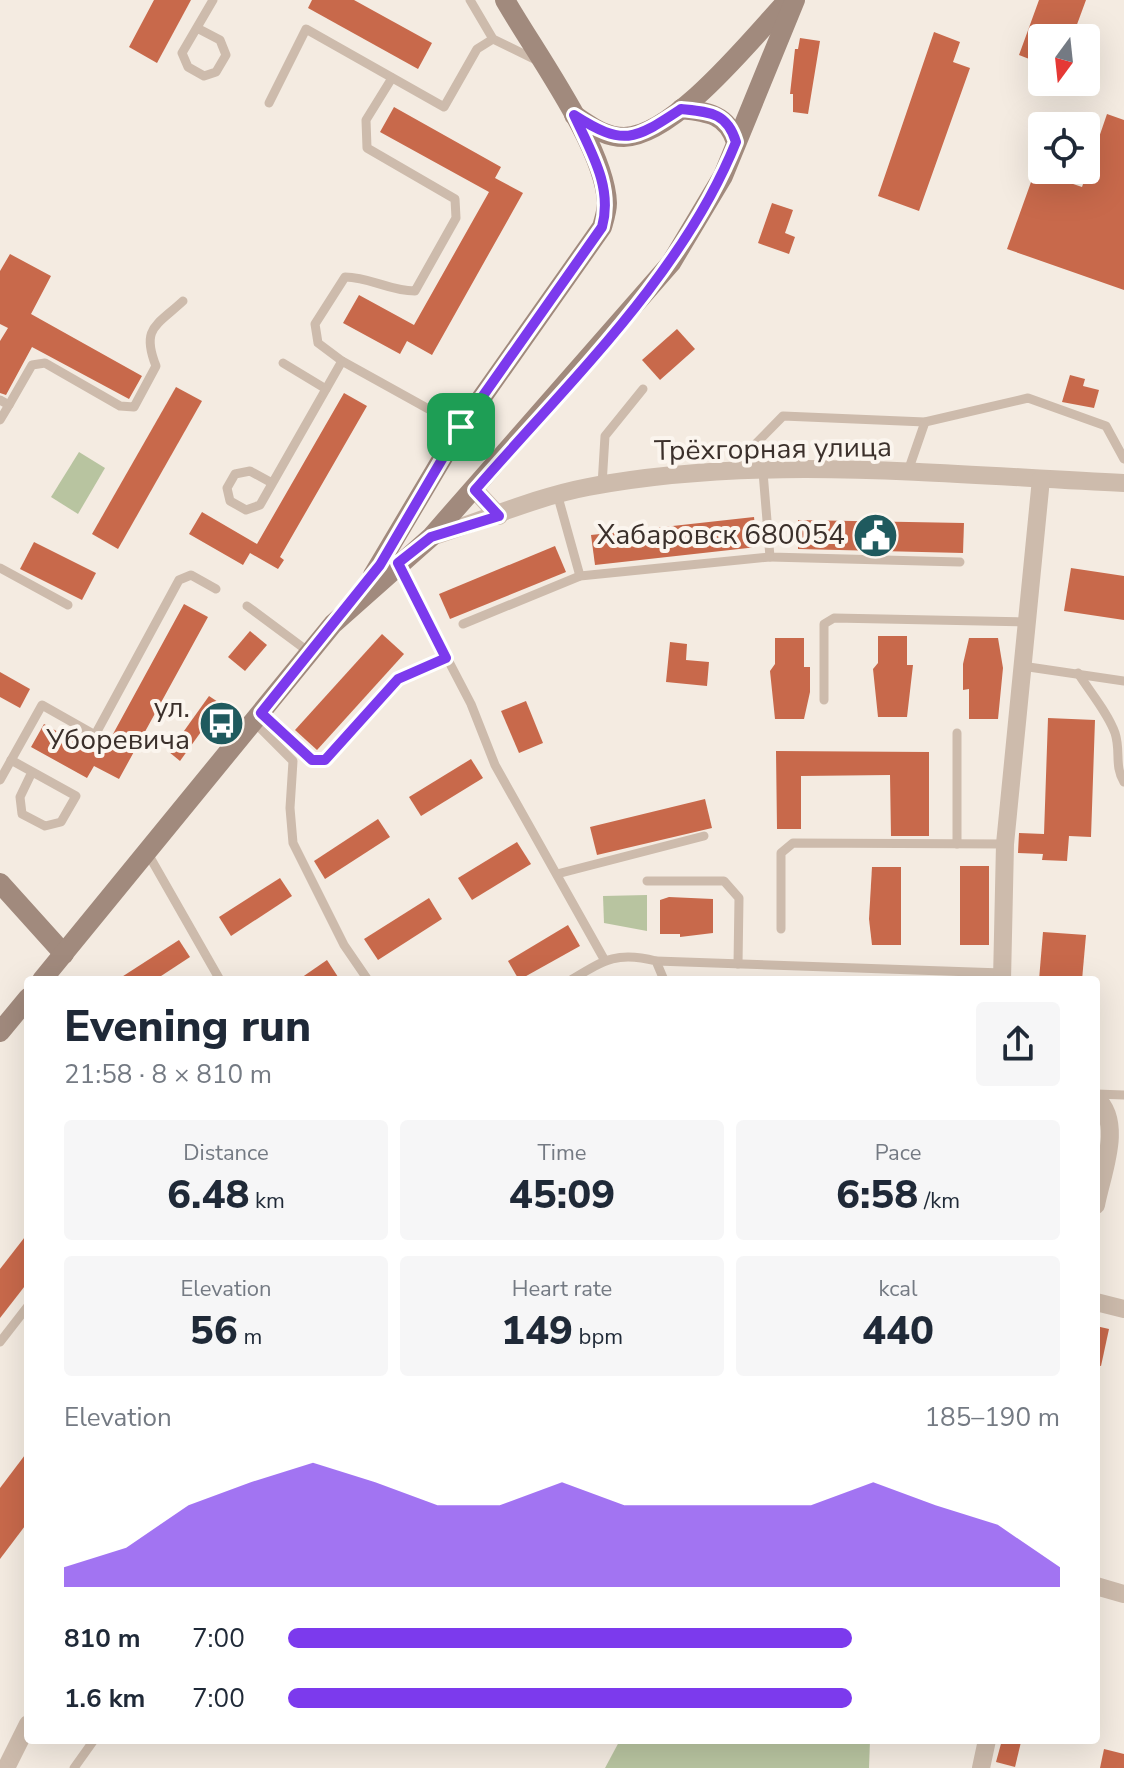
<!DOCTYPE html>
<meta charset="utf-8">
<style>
:root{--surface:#fff;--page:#f6f6f7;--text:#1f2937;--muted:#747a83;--accent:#7c3aed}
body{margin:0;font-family:"Nunito Sans",sans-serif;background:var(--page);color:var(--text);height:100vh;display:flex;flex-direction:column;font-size:30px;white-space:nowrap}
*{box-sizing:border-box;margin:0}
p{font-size:26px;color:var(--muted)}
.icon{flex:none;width:44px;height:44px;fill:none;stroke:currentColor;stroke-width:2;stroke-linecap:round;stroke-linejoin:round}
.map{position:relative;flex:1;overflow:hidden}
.sheet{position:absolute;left:24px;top:976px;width:1076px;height:768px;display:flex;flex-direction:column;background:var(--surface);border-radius:8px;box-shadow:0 8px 32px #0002}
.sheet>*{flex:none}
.needle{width:52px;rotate:195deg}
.controls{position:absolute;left:1028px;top:24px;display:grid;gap:16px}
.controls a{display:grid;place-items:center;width:72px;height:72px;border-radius:8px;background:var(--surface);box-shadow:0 8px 32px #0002;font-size:40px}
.pin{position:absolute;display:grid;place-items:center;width:68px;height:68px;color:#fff;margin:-34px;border-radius:16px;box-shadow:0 4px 12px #0006}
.round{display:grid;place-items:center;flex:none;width:84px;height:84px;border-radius:8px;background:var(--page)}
.overview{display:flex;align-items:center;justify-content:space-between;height:136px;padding:0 40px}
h1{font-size:44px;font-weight:800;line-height:60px}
.metrics{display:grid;grid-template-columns:repeat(3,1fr);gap:12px;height:136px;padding:8px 40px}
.metrics div{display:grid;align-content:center;border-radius:8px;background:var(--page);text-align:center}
.metrics b{font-size:40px;font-weight:800}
.metrics small{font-size:22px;font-weight:400}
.metrics p{font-size:22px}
.chart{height:224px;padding:16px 40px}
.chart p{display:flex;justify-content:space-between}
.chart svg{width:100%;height:144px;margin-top:8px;fill:var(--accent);opacity:.7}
ul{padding:0 40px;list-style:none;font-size:26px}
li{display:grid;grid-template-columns:128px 96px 1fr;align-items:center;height:60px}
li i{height:20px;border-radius:10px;background:var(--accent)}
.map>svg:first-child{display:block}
.green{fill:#b8c4a0}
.building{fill:#c8694b}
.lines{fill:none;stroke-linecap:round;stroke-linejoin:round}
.lane{stroke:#cdbbac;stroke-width:9}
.street{stroke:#cdbbac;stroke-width:18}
.secondary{stroke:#a18a7d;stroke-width:20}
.route-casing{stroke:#fff;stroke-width:16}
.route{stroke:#7c3aed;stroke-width:10}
.labels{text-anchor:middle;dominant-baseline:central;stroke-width:8;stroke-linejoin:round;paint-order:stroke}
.street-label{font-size:28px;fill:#3b302b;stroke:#fbf5ee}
.poi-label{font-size:28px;fill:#3b302b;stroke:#fbf5ee;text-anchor:end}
</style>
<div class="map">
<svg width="1124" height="1768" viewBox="0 0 1124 1768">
<rect width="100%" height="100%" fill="#f4ebe1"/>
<g class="green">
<path d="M79 452 105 468 78 514 51 497Z"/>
<path d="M647 895V931L604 923 603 896Z"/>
<path d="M620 1740H870L869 1768H605Z"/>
</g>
<g class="building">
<path d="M154 0H191L157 63 129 47Z"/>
<path d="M312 0H354L432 43 418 69 308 8Z"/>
<path d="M1039 0H1086L1072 38H1042V64L1019 55Z"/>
<path d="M934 32 960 42 953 62 970 68 919 211 878 196Z"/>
<path d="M800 38 820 41 808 114 793 112V94H790L795 49H798Z"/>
<path d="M394 107 501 167 495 178 523 193 432 355 407 341 400 354 343 323 359 295 414 325 489 192 380 132Z"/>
<path d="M1107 114 1124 120V290L1007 249 1035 171 1082 187Z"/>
<path d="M772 203 793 210 785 233 795 237 789 254 758 243Z"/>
<path d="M10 254 51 276 31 314 142 376 129 399 32 347 6 395 0 393V341L8 328 0 324V271Z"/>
<path d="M677 329 695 349 660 380 642 360Z"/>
<path d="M1070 375 1085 379 1083 386 1099 390 1094 408 1062 402Z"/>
<path d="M176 387 202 401 118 549 92 534Z"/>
<path d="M344 393 367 406 280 557 284 560 278 569 250 553 243 565 189 534 202 512 257 544Z"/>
<path d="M754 517 757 547 595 565 591 535Z"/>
<path d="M798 520 964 523 963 553 798 549Z"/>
<path d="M34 542 96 573 82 600 20 569Z"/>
<path d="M555 546 566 572 450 619 439 594Z"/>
<path d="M1071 568 1124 576V620L1064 611Z"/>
<path d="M184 604 208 617 119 779 94 766 87 778 31 747 44 724 101 756Z"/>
<path d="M250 631 267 645 245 671 228 657Z"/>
<path d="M382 634 404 654 317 750 295 730Z"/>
<path d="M878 636H907V665H913L907 717H878L873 669 878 663Z"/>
<path d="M775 638H804V667H810V692L804 719H775L770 671 775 664Z"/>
<path d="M969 638H998L1003 668 998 719H969V689L963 690V664Z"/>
<path d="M670 642 687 644 686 660 709 662 707 686 666 682Z"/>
<path d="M0 672 30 689 20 708 0 697Z"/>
<path d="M209 696 221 704 180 761 169 752Z"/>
<path d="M526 701 543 743 519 753 501 711Z"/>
<path d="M1048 718 1095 720 1091 837 1069 836 1067 861 1042 860 1043 854 1018 853 1019 833 1044 834Z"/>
<path d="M776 751 929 752V836H891L890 775 801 776V829H777Z"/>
<path d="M471 759 483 778 421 816 409 797Z"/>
<path d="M705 799 712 828 597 855 590 827Z"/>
<path d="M378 819 390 837 325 879 314 861Z"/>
<path d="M517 842 531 864 472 900 458 878Z"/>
<rect x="960" y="866" width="29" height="79"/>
<path d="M872 867H901V945H872L869 919Z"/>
<path d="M280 878 292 896 231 936 219 917Z"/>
<path d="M669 897 713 899V933L680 937V934H660V900Z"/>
<path d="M429 898 442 919 378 960 364 939Z"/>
<path d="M568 925 580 946 519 980 508 961Z"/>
<path d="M1043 932 1086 935 1082 980H1039Z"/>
<path d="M179 940 190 957 155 980H117Z"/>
<path d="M327 960 340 980H298Z"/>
<path d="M28 1233V1282L0 1318V1269Z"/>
<path d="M1096 1326 1109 1329 1101 1366 1096 1365Z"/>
<path d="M28 1451V1522L0 1559V1488Z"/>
<path d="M1002 1740 1021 1742 1015 1767 996 1762Z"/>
<path d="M1104 1749 1124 1754V1768H1100Z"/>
</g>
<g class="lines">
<g class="lane">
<path d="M470 0 493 39 538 61"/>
<path d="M197 28 220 40 226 55 216 72 204 76 188 67 182 53 213 0"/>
<path d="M269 103 306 29 444 107 477 49 493 39"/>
<path d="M342 361 318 343 315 324 345 277C370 277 389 291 415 291L456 218 455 199 367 148 366 120 392 78"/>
<path d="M283 363 326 389"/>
<path d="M0 400 9 405 0 420"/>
<path d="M9 405 32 365 45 363 120 406 134 407 156 366C141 328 156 326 183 301"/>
<path d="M730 470 783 416 925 422 1028 398 1106 426 1124 459"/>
<path d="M763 472 770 557 960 562"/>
<path d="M907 474 925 422"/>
<path d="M272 483 250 471 235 474 227 488 230 501 246 510 260 505C287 457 315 409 342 361L461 427"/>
<path d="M602 485 605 436 643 389"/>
<path d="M558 497 580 576"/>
<path d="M399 566 471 704 495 765 604 959"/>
<path d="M0 568 68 605"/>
<path d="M247 606 309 652"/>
<path d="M463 624 580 576 770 557"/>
<path d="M1022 666 1124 681"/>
<path d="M1078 673C1090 692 1108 713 1115 733 1121 751 1114 766 1124 782"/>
<path d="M824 700V624L834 618 1027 622"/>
<path d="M261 713 312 760H325L398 679 446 658"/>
<path d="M254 722 293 761 290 808 293 843 344 945 368 980"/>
<path d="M957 733V844"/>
<path d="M11 760 76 796 61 822 45 826 22 814 20 797 32 772"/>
<path d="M0 780 42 705 95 735 179 580 191 575 216 589"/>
<path d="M147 852 220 980"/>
<path d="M557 874 704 836"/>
<path d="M647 881H724L739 898 738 964"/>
<path d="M781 929V853L793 843 1005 844"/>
<path d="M656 961 1002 973"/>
<path d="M571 980C604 960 617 951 656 961L664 980"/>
<path d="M1096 1094 1124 1095"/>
<path d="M0 1342 28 1306"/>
<path d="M74 1768 94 1740"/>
</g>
<g class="street">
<path d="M475 490 499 516"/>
<path d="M431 537C482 521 535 497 588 487 763 454 948 475 1124 483"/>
<path d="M1002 980 1005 844 1041 479"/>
<path d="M1096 1098C1124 1123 1102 1173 1096 1205"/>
<path d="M1096 1302 1124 1309"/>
<path d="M1096 1586 1124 1594"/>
<path d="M6 1768 28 1724"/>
<path d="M981 1768 987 1740"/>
</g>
<g class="secondary">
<path d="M681 109C708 112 727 114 736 142"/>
<path d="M574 115C591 126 604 137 624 137 675 136 754 36 788 0"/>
<path d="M373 575 461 427 602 227C604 220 607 211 607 203 605 147 534 51 505 0"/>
<path d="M0 883 64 954"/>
<path d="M42 980 333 624 431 537 671 263 723 176 795 0"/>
<path d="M0 1032 28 998"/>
</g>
</g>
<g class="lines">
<defs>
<path id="route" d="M681 109C709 112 727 112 736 142 683 274 568 383 475 490L499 516 431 537 398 563 446 658 398 679 325 760H312L261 713 380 565 461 427 602 227C613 187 591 152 574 115 624 147 634 140 681 109Z"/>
</defs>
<use href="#route" class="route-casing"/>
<use href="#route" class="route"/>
</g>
<defs>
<symbol id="civic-disc" viewBox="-11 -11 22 22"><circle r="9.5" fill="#1f5a5e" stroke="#fbf5ee"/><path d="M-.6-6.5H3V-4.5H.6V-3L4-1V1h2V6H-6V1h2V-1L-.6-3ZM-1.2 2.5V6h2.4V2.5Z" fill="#fff"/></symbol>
<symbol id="bus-disc" viewBox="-11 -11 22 22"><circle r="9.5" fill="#1f5a5e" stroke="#fbf5ee"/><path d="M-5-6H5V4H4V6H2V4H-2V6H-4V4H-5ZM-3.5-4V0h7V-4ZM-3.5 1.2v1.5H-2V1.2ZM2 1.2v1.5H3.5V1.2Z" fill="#fff"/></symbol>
</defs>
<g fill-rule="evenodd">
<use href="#civic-disc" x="850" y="510" width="51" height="51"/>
<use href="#bus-disc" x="196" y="698" width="51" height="51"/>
</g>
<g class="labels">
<g class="street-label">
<text transform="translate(773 449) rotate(-1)">Трёхгорная улица</text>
</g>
<g class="poi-label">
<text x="845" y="535">Хабаровск 680054</text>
<text x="190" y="708">ул.<tspan x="190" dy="32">Уборевича</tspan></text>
</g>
</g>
</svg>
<div class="controls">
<a><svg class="needle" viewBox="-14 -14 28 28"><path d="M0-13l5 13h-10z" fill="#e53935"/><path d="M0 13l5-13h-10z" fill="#747a83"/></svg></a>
<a><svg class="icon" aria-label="locate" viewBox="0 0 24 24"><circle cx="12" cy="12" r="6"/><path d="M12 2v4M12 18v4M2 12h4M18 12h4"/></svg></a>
</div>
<div class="pin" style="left:461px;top:427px;background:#1e9e55"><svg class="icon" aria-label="arrive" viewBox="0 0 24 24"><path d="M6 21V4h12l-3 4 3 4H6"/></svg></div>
<section class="sheet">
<div class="overview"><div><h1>Evening run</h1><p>21:58 · 8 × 810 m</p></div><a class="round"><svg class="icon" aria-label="share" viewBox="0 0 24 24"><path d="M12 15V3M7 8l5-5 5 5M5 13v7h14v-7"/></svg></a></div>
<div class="metrics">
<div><p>Distance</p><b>6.48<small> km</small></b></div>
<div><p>Time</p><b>45:09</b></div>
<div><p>Pace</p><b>6:58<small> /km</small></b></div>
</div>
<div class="metrics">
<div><p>Elevation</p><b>56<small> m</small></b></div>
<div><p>Heart rate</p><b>149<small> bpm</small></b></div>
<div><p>kcal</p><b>440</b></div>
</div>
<div class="chart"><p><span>Elevation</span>185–190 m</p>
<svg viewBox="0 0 160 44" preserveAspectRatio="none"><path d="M0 44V38L10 32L20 19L30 12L40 6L50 12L60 19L70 19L80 12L90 19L100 19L110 19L120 19L130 12L140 19L150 25L160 38V44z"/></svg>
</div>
<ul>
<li><b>810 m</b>7:00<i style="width:73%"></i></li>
<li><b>1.6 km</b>7:00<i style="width:73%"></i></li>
</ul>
</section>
</div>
